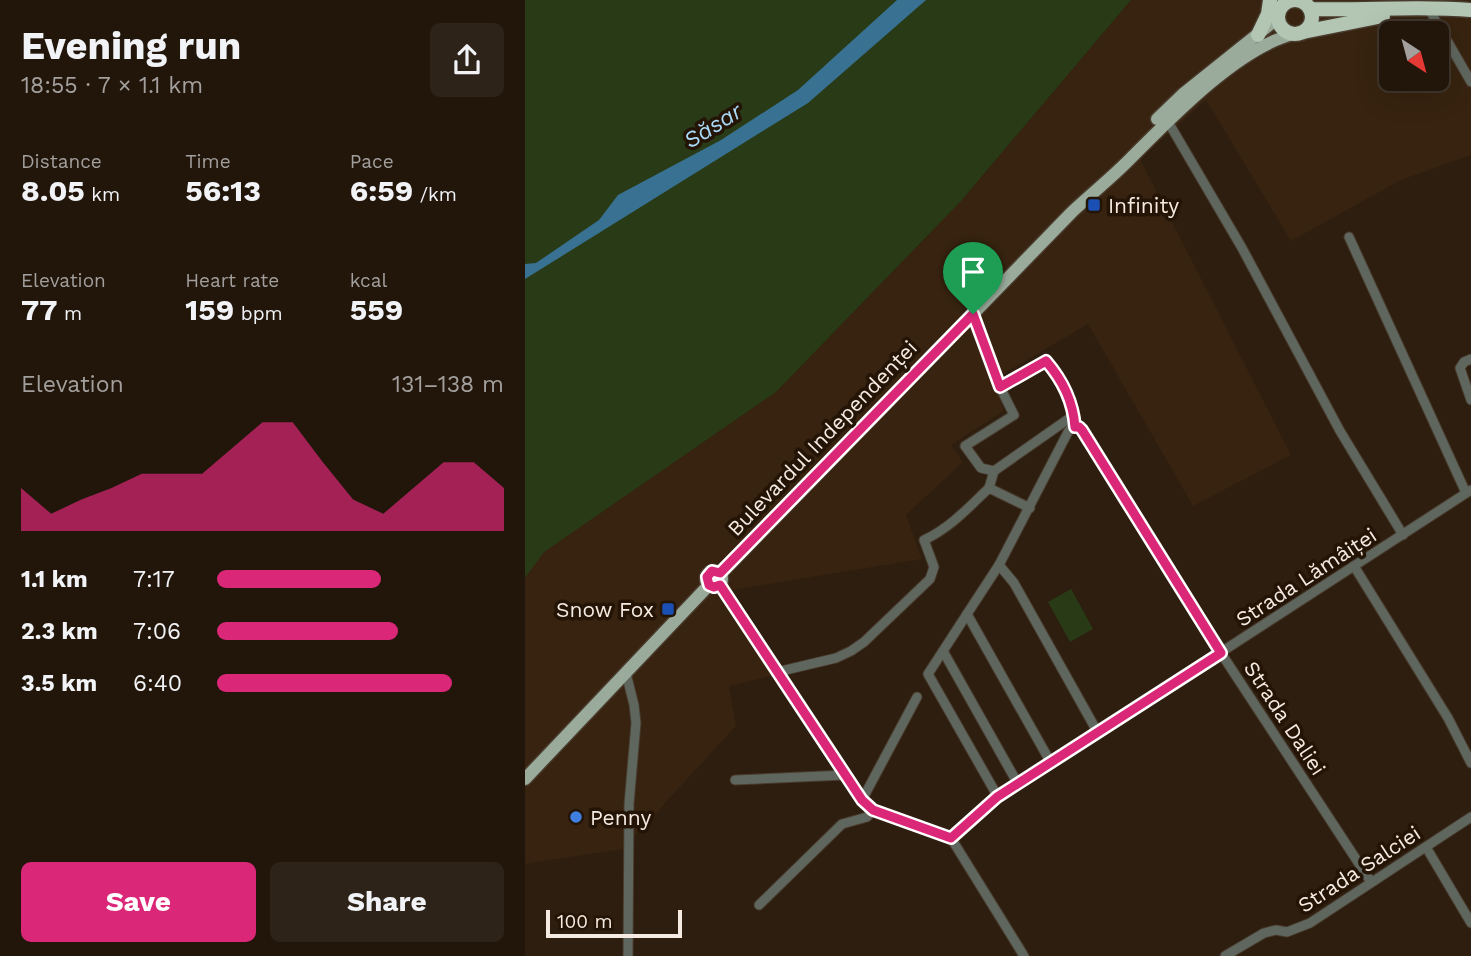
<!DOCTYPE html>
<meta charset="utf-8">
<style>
:root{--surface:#22160b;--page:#2e2319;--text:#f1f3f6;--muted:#a29f9d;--line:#3f352c;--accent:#db2777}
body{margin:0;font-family:"Work Sans",sans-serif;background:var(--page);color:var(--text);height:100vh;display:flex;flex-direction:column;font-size:26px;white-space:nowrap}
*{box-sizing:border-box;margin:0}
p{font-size:23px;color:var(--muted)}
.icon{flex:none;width:38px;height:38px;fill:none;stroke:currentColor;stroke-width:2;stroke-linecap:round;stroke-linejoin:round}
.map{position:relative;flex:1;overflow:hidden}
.sheet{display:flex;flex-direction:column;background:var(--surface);width:525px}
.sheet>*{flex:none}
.needle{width:46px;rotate:144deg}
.tools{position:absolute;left:854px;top:21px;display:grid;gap:14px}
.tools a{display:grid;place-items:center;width:70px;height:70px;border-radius:10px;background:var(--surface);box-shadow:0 7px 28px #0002,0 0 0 2px var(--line);font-size:35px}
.scale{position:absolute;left:21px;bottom:18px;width:136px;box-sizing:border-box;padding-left:7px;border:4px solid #f6ebe2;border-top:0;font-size:19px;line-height:24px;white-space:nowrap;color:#f6ebe2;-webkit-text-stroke:5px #231406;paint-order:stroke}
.pin{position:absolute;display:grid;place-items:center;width:60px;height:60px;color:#fff;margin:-72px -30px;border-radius:50% 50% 50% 0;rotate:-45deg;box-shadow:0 0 7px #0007}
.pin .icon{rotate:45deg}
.round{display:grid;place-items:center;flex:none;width:74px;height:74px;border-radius:10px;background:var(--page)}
.summary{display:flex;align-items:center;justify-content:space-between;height:119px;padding:0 21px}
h1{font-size:38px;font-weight:700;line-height:52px}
.metrics{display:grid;grid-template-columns:repeat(3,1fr);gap:10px;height:119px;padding:7px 21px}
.metrics div{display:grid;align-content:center}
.metrics b{font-size:30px;font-weight:700}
.metrics small{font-size:19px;font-weight:400}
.metrics p{font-size:19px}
.chart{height:196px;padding:14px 21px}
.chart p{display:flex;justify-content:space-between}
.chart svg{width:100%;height:126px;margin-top:7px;fill:var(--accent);opacity:.7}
.cta{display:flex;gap:14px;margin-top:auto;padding:14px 21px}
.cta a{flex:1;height:80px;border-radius:10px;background:var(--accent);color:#fff;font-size:28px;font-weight:700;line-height:80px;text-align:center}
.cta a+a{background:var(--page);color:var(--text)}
ul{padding:0 21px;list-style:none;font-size:23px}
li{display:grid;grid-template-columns:112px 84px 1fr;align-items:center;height:52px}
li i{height:18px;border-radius:9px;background:var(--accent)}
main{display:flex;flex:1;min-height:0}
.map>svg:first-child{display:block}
.built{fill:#37230f;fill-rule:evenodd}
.green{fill:#293b16}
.water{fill:#387192}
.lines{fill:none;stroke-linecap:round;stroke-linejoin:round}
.minor-casing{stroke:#493b2d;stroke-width:11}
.major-casing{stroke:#493b2d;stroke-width:15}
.highway-casing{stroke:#493b2d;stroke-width:17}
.minor{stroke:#5e665e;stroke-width:9}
.major{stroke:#9aab9b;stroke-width:12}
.highway{stroke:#b2c6b3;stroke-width:14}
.route-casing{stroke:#fff;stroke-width:14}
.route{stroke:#db2777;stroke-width:9}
.transit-dot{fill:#1a4fb4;stroke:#231406;stroke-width:2.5}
.shop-dot{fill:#3f7fe0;stroke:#231406;stroke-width:2.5}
.labels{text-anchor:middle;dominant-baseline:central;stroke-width:7;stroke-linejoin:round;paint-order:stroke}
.poi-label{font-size:21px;fill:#f6ebe2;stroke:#231406;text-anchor:start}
.street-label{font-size:21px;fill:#f6ebe2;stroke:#231406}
.water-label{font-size:23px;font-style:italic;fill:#aadaf8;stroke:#231406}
</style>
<main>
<section class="sheet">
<div class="summary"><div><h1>Evening run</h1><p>18:55 · 7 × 1.1 km</p></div><a class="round"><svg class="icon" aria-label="share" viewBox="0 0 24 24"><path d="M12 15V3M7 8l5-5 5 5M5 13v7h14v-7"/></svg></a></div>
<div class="metrics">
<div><p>Distance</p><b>8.05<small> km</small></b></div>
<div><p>Time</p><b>56:13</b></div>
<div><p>Pace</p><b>6:59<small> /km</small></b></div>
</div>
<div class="metrics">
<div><p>Elevation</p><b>77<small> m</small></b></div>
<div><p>Heart rate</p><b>159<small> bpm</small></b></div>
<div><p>kcal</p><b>559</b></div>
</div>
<div class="chart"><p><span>Elevation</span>131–138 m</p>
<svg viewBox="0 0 160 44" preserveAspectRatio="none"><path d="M0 44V29L10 38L20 33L30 29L40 24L50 24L60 24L70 15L80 6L90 6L100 20L110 33L120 38L130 29L140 20L150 20L160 29V44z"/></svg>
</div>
<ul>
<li><b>1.1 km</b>7:17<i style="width:57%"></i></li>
<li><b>2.3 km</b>7:06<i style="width:63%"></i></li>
<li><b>3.5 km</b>6:40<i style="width:82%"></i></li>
</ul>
<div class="cta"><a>Save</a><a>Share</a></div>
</section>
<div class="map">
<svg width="946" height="956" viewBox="0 0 946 956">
<rect width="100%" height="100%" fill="#2d1e0f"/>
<path class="built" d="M606 0H946V155L876 180 766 241 681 100 615 159 766 455 668 506 563 324 468 380 479 411 426 445 438 462 381 515 397 559 196 592 251 675 204 686 211 726 98 849 0 864V578L18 552 251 392 436 201ZM866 33H912V79H866Z"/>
<g class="green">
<path d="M0 0H606L436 201 251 392 19 552 0 578Z"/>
<path d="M546 589 568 629 545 642 523 602Z"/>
</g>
<path class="water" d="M372 0H401L283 103 0 279V264L11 263 74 220 93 195 196 140 273 90Z"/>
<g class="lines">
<defs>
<g id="minor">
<path d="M905 11 946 82"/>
<path d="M642 120 717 248 815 431 878 535"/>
<path d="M824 237 941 493"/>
<path d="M448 314 475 387 489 415 440 446 456 468 469 471 464 488"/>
<path d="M946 359 939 362 935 368 946 400"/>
<path d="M475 387 521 361C538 381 548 401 550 427"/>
<path d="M469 471 549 415"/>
<path d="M474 565 489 583 573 733"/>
<path d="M829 566 923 718 946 763"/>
<path d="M195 585 337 800 348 810 426 838 499 956"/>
<path d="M442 614 403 674 473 797"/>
<path d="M418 651 493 784"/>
<path d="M252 672 311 658 326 651 339 642 405 579 409 567 399 540C425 528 444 507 464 488L505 508"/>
<path d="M101 673 109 705 111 723 104 804 103 956"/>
<path d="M526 763 442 614 474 565 543 432 546 428 554 427 696 653 846 882"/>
<path d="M210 780 320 775"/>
<path d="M337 800 392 697"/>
<path d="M426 838 473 797 946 490"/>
<path d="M901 847 946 923"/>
<path d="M234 905 317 824 342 817 348 810"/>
<path d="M700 956 739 933 751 930 762 932 785 923 946 817"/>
</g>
<g id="major">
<path d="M632 119 658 94 753 18"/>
<circle cx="189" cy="579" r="8"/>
<path d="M195 574 547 212C565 195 585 179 603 161 643 121 713 47 769 34"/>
<path d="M0 779 184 585"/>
</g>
<g id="highway">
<circle cx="770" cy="17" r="17"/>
<path d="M785 9C839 11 892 5 946 10"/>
<path d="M778 32 858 16"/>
<path d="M733 35 743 14 745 0"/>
</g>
</defs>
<use href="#minor" class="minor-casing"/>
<use href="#major" class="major-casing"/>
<use href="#highway" class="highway-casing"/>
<use href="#minor" class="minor"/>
<use href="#major" class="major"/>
<use href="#highway" class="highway"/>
</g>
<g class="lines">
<defs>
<path id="route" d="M448 314 475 387 521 361C538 381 548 401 550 427H554L557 430 696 653 472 797 426 838 348 810 337 800 195 585 189 587 184 585 182 577 187 571 195 573Z"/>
</defs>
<use href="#route" class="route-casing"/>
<use href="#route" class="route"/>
</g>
<g class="transit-dot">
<rect x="562" y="198" width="14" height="14" rx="3.5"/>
<rect x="136" y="602" width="14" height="14" rx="3.5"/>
</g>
<circle class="shop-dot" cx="51" cy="817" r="7"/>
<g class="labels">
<g class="poi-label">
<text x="583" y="205">Infinity</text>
<text x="129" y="609" text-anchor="end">Snow Fox</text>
<text x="65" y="817">Penny</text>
</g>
<g class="street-label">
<text transform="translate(297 438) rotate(-46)">Bulevardul Independenței</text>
<text transform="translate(781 577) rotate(-33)">Strada Lămâiței</text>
<text transform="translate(760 718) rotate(57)">Strada Daliei</text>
<text transform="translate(834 869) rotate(-33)">Strada Salciei</text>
</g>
<g class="water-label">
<text transform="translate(188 126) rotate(-32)">Săsar</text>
</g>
</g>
</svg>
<div class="tools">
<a><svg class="needle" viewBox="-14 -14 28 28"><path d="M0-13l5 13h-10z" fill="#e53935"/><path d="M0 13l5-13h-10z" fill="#a29f9d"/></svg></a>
</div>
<div class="scale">100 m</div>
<div class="pin" style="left:448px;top:314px;background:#1e9e55"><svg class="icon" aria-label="arrive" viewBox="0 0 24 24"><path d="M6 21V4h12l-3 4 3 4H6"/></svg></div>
</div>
</main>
